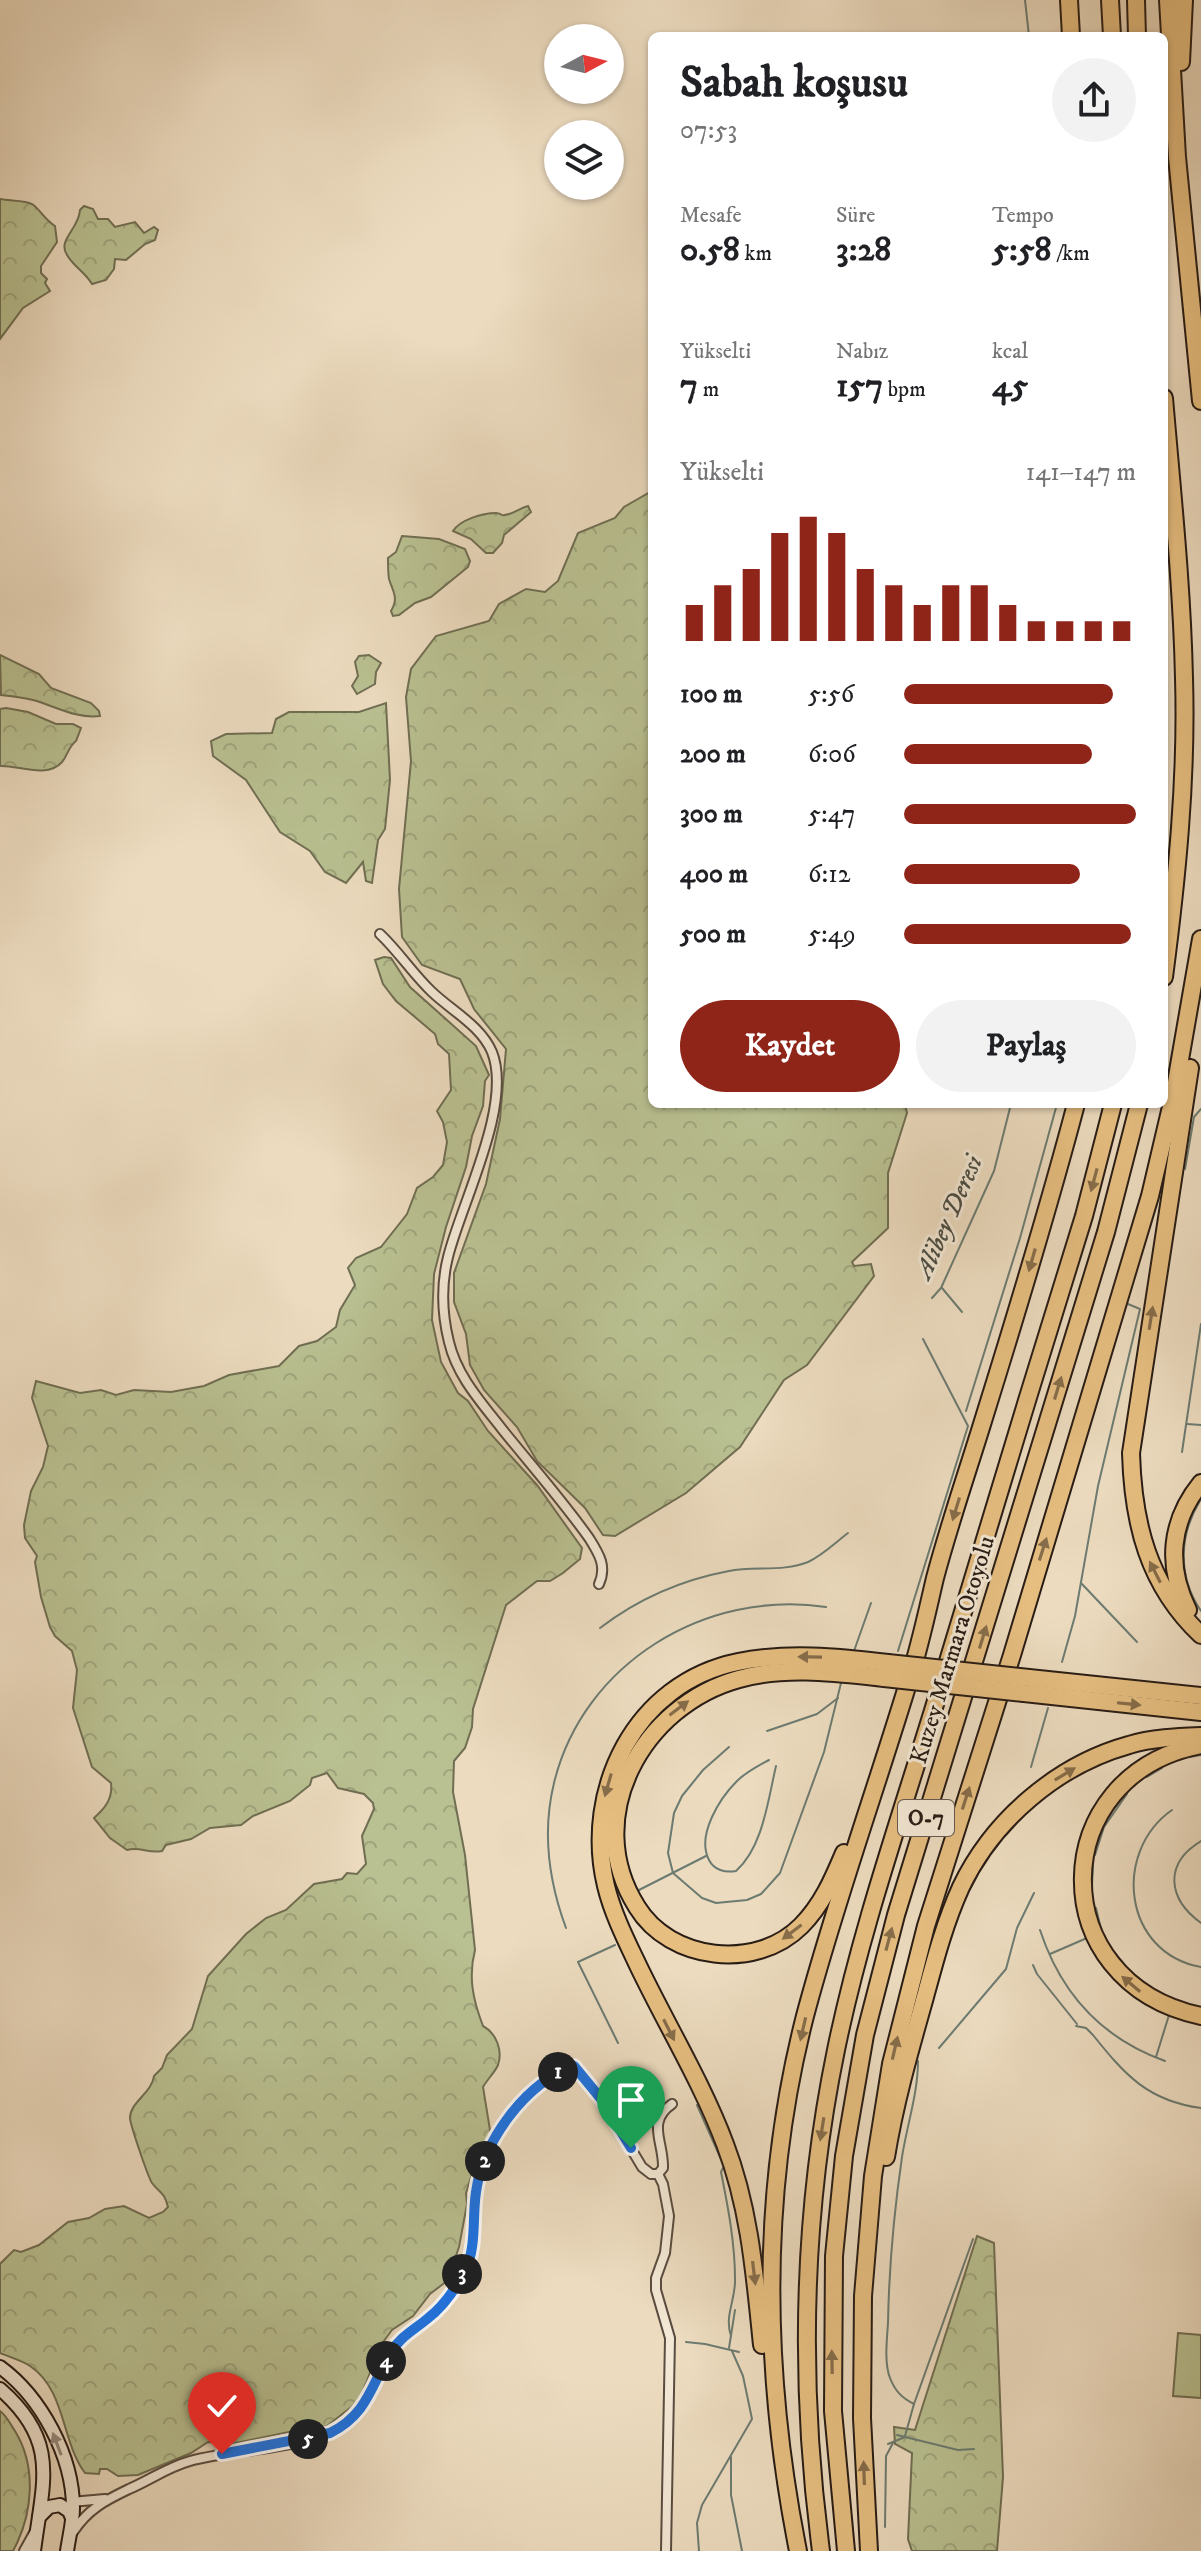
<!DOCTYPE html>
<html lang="tr">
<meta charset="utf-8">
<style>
:root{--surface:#fff;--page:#f2f2f2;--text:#202124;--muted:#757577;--accent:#8f2418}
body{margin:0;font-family:"IM FELL DW Pica",serif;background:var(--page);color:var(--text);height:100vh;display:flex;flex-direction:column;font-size:30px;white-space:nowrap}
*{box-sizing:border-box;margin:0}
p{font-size:26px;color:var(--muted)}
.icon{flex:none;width:44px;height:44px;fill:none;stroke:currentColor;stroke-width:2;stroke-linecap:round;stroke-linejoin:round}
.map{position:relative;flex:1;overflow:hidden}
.details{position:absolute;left:648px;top:32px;width:520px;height:1076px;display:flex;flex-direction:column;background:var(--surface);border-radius:12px;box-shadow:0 2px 6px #0004}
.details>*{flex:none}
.needle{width:52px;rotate:83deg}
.fabs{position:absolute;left:544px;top:24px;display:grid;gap:16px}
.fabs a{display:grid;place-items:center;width:80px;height:80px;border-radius:50%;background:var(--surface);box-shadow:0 2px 6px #0004;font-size:40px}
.pin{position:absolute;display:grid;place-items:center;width:68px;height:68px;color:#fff;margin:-82px -34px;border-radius:50% 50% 50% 0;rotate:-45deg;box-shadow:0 0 8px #0007}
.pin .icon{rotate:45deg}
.km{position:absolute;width:40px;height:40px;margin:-20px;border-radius:50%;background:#222;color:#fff;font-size:22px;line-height:40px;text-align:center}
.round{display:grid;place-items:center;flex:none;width:84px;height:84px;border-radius:42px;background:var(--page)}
.headline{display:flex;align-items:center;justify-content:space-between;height:136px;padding:0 32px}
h1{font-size:44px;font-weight:800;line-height:60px}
.stats{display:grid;grid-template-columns:repeat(3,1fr);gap:12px;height:136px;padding:8px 32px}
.stats div{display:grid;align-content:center}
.stats b{font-size:34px;font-weight:800}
.stats small{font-size:22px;font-weight:400}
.stats p{font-size:22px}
.chart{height:224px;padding:16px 32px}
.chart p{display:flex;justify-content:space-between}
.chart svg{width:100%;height:144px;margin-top:8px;stroke:var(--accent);stroke-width:6}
.button{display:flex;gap:16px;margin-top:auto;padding:16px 32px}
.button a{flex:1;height:92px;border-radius:48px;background:var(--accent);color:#fff;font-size:32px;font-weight:800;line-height:92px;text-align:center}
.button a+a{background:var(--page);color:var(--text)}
ul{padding:0 32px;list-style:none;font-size:26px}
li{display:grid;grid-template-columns:128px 96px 1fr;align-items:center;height:60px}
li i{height:20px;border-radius:10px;background:var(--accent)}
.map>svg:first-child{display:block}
.forest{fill:url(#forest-crowns);stroke:#706e53;stroke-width:2}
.garden{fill:#b9c091;stroke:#706e53;stroke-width:2}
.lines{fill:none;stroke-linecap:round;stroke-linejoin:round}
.stream{stroke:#6c7b71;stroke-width:2}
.street-casing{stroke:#594c40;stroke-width:12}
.secondary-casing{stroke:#281c15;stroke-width:16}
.highway-casing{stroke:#281c15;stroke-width:20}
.street{stroke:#f3e8d5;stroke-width:8}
.secondary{stroke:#f3e8d5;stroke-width:12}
.highway{stroke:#e6be80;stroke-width:16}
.highway-bridge-casing{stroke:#281c15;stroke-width:20;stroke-linecap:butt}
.highway-bridge{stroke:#e6be80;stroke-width:16}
.oneway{fill:#876d4a}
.oneway2{fill:#988c7f}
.route-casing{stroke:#fff;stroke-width:16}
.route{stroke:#1a73e8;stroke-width:10}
.labels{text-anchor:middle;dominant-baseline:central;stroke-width:6;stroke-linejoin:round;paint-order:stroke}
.shield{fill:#f3e8d5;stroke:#65594f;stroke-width:2}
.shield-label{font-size:22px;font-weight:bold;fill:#281c15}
.street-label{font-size:24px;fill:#281c15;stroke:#f3e8d5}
.water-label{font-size:26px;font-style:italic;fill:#4a4c43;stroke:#f3e8d5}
</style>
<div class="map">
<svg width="1201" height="2551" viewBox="0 0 1201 2551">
<defs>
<pattern id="forest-crowns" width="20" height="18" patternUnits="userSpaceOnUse" patternTransform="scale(2)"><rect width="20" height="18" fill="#b9c091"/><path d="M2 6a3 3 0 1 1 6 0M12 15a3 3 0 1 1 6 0" fill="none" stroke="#9fa47c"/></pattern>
</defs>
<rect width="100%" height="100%" fill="#ecdbbf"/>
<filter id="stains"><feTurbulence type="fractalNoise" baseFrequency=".0025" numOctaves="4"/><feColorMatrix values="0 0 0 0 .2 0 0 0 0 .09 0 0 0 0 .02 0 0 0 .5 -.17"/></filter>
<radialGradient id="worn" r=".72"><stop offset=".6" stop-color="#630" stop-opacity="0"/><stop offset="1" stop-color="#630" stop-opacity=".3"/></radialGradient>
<g class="forest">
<path d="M0 199C9 201 25 200 32 204 39 208 44 219 55 226L57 242 41 266V273L47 279 45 283 50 291 23 308 0 339Z"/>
<path d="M84 206 93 209 98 219H108L115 227 135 222 144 233 154 227 158 230 155 240 145 244 126 260 115 259 114 269 106 280 92 284C85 272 74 267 67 255 57 240 79 229 80 210Z"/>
<path d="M652 491V1104H905L907 1113 888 1173V1228L852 1262 854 1266 871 1264 874 1276 807 1365 784 1380 740 1447 686 1493 615 1536 603 1535 585 1508 537 1461 517 1427 484 1390 470 1365 466 1334 454 1302V1273L486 1184 500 1119 506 1049 474 1009 460 979 422 965 402 937 399 889 411 761 406 697 411 669 436 636 489 621 499 604 526 589 545 592 558 581 578 533 615 518 624 507Z"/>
<path d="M528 506 531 512 504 535 502 543 493 553H486L471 539 453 531C460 520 482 513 496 513 505 514 499 517 509 514 516 512 520 508 528 506Z"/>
<path d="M402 536 439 539 465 549 470 561 468 567 431 597 415 603 399 615 393 616 391 611C399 598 393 592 389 579 388 573 388 565 388 558L396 552Z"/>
<path d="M0 655 39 674 51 688 91 703 99 711 100 716C76 719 55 706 33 700 22 697 11 696 1 695Z"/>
<path d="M369 655 381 663 376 672 375 684 357 694 352 686 358 676 355 662 359 656Z"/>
<path d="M386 703 390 780 385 829 378 840 372 883 366 881 363 862 346 883 325 872 310 851 280 832 246 780 213 756 211 741 226 734 272 733 276 719 289 712H359Z"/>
<path d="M6 708 28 712 56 724H73L81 728 76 741C68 747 68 755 62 762 47 779 18 765 0 766V709Z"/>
<path d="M384 957 391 958 410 987 476 1046 489 1075 485 1081 483 1106 472 1136 466 1167 446 1227 434 1274 432 1320 441 1362 458 1393 468 1401 488 1431 537 1485 582 1548 580 1559 563 1573 550 1581H537L506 1605 473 1709 472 1727 465 1748 454 1761 453 1792 465 1855 475 1950C468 1977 473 2000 483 2026 496 2033 503 2050 498 2065 495 2072 487 2080 483 2087L491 2136 473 2171 466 2193 467 2204 459 2247 447 2281 430 2294 413 2316 392 2330 381 2345 359 2401 327 2426 305 2432H289L231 2444 208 2442 191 2453 138 2475 118 2476 107 2469H100L99 2474 85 2473C61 2441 66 2390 30 2366 21 2360 9 2357 0 2353V2264L14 2250 21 2252 39 2245 68 2222 89 2218 105 2209 124 2206 149 2218 163 2212 168 2207C164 2191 160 2194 152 2183 148 2177 130 2124 130 2118 130 2102 152 2093 154 2076L162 2068 167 2055 192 2029 208 1976 246 1934 266 1918 286 1910 314 1884 342 1879 347 1873 357 1874 366 1864 362 1836 374 1809 373 1803 364 1794 338 1788 327 1773 312 1778 310 1785 290 1801 253 1816 241 1825 210 1828 191 1839 166 1845 162 1851C148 1854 140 1846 127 1850L110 1838 94 1818C105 1808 113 1799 111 1783L92 1767 73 1708 77 1670 72 1651 55 1636 50 1627 41 1597 35 1562 37 1556 25 1538 24 1525 31 1491 43 1467 48 1446 32 1398 36 1381 80 1393 101 1390 116 1395 134 1390 171 1392 204 1386 229 1375 279 1366 299 1346 317 1341 336 1327 340 1310 355 1285 348 1268 356 1258 381 1247 407 1214 417 1188 433 1177 443 1165 447 1142 443 1122 437 1111 451 1090 449 1054 438 1044 435 1034 396 1001 383 984 375 960Z"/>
<path d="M977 2236 994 2243 1003 2477 997 2551H912L908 2539 912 2453 895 2444 894 2427 915 2430Z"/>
<path d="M0 2411C7 2416 10 2424 15 2431 37 2467 33 2514 13 2551H0Z"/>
</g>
<path class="garden" d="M1178 2333 1201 2335V2398L1173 2396Z"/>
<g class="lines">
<g class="stream">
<path d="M1025 0 1029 36"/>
<path d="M1185 1169 1194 1117 1201 1109"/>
<path d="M942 1288 962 1312"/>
<path d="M932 1298 941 1288 994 1171 1011 1104"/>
<path d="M966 1411 1020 1238 1057 1104"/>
<path d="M1187 1424 1201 1425"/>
<path d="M1182 1452 1201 1324"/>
<path d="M1201 1499C1179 1534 1177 1576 1201 1611"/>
<path d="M1081 1583 1137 1642"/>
<path d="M600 1628C638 1599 681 1580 729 1571 754 1566 784 1572 808 1562 823 1555 836 1542 848 1533"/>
<path d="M854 1651 871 1603"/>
<path d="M898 1651 968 1426 923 1339"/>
<path d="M1062 1662 1075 1616 1098 1486 1140 1309 1128 1304"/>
<path d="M767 1731 817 1714 838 1698"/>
<path d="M729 1747 703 1770 682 1796 674 1813 668 1853 673 1873 702 1898 716 1903 747 1900 761 1894 780 1873 824 1752 841 1683"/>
<path d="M1190 1757 1201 1755"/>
<path d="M769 1760C758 1766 746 1772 737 1781 720 1798 696 1835 709 1860 714 1870 725 1873 736 1871 763 1847 768 1800 776 1766"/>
<path d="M1031 1767 1048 1708"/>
<path d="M1147 1777 1162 1768"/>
<path d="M1172 1810C1112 1852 1123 1953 1201 1967"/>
<path d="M1201 1841C1163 1864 1168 1899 1201 1923"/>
<path d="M1095 1855 1104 1827 1127 1794"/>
<path d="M1092 1886 1093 1865"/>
<path d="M637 1891 706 1856"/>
<path d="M1096 1908 1100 1925"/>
<path d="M566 1928C549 1882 542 1832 554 1783 583 1663 706 1589 826 1607"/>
<path d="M1040 1930C1061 1994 1101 2038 1165 2061"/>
<path d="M615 1945 578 1962 618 2043"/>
<path d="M1114 1952 1123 1963"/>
<path d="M1050 1954 1087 1938"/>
<path d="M1033 1965 1037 1974 1077 2024"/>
<path d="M1076 2026 1086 2028 1093 2035C1125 2075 1148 2101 1201 2108"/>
<path d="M939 2048 1006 1969 1017 1928 1034 1893"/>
<path d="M1156 2057 1169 2015"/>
<path d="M697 2105 724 2166 721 2172C728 2207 735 2243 735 2279 736 2299 724 2316 731 2336"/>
<path d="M686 2342 705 2344 739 2352"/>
<path d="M729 2348 735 2310"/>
<path d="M914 2404C902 2398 895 2391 890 2378 884 2363 887 2339 888 2323 889 2267 894 2212 902 2157 907 2125 918 2093 918 2061"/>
<path d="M897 2435 958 2450 974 2449"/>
<path d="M905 2436 914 2404 973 2239"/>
<path d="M888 2444 905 2437"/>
<path d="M731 2457V2495L742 2551"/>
<path d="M885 2527 886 2456 893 2443"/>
<path d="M699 2551 697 2523 702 2505 752 2419 743 2376 732 2351"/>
</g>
<defs>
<g id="street">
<path d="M380 934C399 952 413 974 432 992 452 1011 481 1026 492 1052 513 1105 461 1204 448 1257 441 1285 442 1314 449 1342 457 1376 481 1402 502 1429 531 1465 562 1500 589 1538 599 1554 607 1566 599 1584"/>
<path d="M658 2174 663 2184 669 2216 665 2253 656 2278V2290L670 2338 666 2551"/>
<path d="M71 2502 105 2499"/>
<path d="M73 2532C88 2509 106 2500 129 2489 150 2480 168 2467 190 2461 242 2446 322 2453 360 2410 376 2391 380 2366 394 2346 403 2335 415 2328 427 2320 442 2308 455 2289 464 2272 476 2248 473 2221 476 2195 482 2142 524 2084 574 2066L602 2100 642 2167 651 2174H658L663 2168C664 2142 646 2122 672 2104"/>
<path d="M24 2551 34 2533"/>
</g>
<g id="secondary">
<path d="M0 2367C41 2397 73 2456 73 2508 73 2522 69 2537 67 2551"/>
<path d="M0 2389C60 2441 43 2481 34 2551"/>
<path d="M39 2517 49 2507 60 2505 69 2511 72 2518"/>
</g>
<g id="highway">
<path d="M1069 0 1071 36"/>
<path d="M1110 0 1112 36"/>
<path d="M1136 0 1137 36"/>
<path d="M1168 0 1177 157 1201 401"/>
<path d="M1181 62 1184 0"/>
<path d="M1164 398C1172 492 1182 585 1184 678 1187 778 1177 878 1164 977"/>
<path d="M1190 1068 1131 1453C1133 1523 1148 1585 1201 1635"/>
<path d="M1188 1610C1166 1566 1170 1521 1201 1483"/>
<path d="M1029 1678 1201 1696"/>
<path d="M1024 1693 1201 1712"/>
<path d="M1201 1745C1046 1774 1041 1982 1201 2016"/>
<path d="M844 1853C833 1879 822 1905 801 1926 756 1971 670 1961 637 1907 580 1817 643 1705 739 1679 786 1666 837 1673 884 1678"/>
<path d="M886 2157C895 2102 910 2050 925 1997 935 1960 945 1922 961 1887 993 1820 1057 1765 1129 1745 1152 1738 1177 1737 1201 1736"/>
<path d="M762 2345C755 2277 750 2209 725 2144 701 2080 664 2021 635 1959 624 1936 612 1911 606 1886 583 1790 635 1683 738 1662 787 1652 838 1657 888 1663"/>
<path d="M798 2551C763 2374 760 2192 805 2016 835 1903 875 1792 909 1680 920 1646 927 1612 935 1578 949 1525 967 1473 983 1421 1016 1315 1048 1210 1076 1104"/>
<path d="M821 2551C799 2384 802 2215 836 2050 861 1928 903 1810 939 1691 986 1533 1035 1374 1084 1216L1113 1104"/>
<path d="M846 2551 833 2411 834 2256 844 2156 865 2035 896 1915 1106 1232 1139 1104"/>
<path d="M869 2551 862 2418 863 2296 873 2176 891 2064 926 1926 1012 1655 1150 1196 1174 1094 1201 939"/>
</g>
</defs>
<use href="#street" class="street-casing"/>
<use href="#secondary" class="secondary-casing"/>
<use href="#highway" class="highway-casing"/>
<use href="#street" class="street"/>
<use href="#secondary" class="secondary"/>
<use href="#highway" class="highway"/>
<defs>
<g id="highway-bridge">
<path d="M888 1663 1029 1678"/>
<path d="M884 1678 1024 1693"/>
</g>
</defs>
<use href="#highway-bridge" class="highway-bridge-casing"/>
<use href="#highway-bridge" class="highway-bridge"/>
</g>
<defs><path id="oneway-solid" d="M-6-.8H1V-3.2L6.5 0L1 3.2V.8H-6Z" transform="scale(2)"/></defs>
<g class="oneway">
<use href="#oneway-solid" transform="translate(1094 1180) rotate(105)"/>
<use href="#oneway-solid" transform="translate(1032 1260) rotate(106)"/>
<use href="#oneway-solid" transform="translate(1151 1318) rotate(-81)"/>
<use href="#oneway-solid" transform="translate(1058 1388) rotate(-73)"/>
<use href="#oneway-solid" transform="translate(956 1509) rotate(107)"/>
<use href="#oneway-solid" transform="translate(1043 1549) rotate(-72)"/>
<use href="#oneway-solid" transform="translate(1155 1572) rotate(-117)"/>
<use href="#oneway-solid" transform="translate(983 1637) rotate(-73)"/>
<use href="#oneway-solid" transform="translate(810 1657) rotate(-179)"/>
<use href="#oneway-solid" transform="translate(1129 1704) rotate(6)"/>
<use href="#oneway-solid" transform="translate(679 1708) rotate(-37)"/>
<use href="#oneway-solid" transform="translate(1065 1774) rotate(-31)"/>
<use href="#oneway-solid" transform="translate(608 1785) rotate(106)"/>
<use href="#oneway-solid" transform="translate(966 1798) rotate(-72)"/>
<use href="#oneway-solid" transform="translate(792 1932) rotate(143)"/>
<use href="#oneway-solid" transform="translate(889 1939) rotate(-75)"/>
<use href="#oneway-solid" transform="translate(1131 1984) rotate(-140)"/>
<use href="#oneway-solid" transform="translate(803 2029) rotate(103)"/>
<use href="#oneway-solid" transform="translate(669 2030) rotate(63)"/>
<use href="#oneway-solid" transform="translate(895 2048) rotate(-77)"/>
<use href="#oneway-solid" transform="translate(822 2129) rotate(99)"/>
<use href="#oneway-solid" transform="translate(754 2273) rotate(83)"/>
<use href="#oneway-solid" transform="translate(832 2362) rotate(-91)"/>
<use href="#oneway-solid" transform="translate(864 2473) rotate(-92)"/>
</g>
<use class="oneway2" href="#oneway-solid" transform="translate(57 2444) rotate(-111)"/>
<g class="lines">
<defs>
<path id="route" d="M222 2454 330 2433C368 2414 371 2385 391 2352 400 2337 414 2330 427 2319 443 2307 456 2288 465 2271 477 2246 472 2218 476 2192 483 2141 525 2083 574 2066L602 2100 631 2148"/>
</defs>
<use href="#route" class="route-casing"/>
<use href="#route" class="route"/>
</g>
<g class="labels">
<rect class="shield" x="898" y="1800" width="56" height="36" rx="6"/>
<g class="shield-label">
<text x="926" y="1818">O-7</text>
</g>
<g class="street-label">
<text transform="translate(953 1650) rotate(-73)">Kuzey Marmara Otoyolu</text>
</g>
<g class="water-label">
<text transform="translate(949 1217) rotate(-66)">Alibey Deresi</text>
</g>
</g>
<rect width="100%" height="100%" filter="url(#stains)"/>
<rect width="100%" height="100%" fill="url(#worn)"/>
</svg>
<div class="fabs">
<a><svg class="needle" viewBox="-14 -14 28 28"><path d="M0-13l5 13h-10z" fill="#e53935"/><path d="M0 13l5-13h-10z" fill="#757577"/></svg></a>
<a><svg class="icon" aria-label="layers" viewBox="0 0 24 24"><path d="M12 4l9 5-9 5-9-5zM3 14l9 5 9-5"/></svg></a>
</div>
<div class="pin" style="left:631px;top:2148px;background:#1e9e55"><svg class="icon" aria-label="arrive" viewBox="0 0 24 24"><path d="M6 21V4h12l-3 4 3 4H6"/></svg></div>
<div class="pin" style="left:222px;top:2454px;background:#d93025"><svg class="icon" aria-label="check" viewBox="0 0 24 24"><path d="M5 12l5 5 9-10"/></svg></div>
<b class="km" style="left:558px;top:2072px">1</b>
<b class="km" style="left:485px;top:2161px">2</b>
<b class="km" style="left:462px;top:2274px">3</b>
<b class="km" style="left:386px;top:2361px">4</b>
<b class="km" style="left:308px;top:2439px">5</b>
<section class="details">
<div class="headline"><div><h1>Sabah koşusu</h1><p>07:53</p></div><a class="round"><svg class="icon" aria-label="share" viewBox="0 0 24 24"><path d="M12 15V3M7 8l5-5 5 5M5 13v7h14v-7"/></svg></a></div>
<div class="stats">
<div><p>Mesafe</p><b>0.58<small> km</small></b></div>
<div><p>Süre</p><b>3:28</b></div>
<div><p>Tempo</p><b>5:58<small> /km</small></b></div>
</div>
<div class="stats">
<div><p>Yükselti</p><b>7<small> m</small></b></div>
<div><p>Nabız</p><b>157<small> bpm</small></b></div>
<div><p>kcal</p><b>45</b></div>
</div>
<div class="chart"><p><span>Yükselti</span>141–147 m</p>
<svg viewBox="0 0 160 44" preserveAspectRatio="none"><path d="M5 44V33M15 44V27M25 44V22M35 44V11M45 44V6M55 44V11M65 44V22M75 44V27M85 44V33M95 44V27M105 44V27M115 44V33M125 44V38M135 44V38M145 44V38M155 44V38"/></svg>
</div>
<ul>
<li><b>100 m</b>5:56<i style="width:90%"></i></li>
<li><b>200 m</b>6:06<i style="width:81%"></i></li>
<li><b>300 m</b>5:47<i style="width:100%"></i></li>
<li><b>400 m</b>6:12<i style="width:76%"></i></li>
<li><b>500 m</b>5:49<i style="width:98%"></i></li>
</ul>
<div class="button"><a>Kaydet</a><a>Paylaş</a></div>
</section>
</div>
